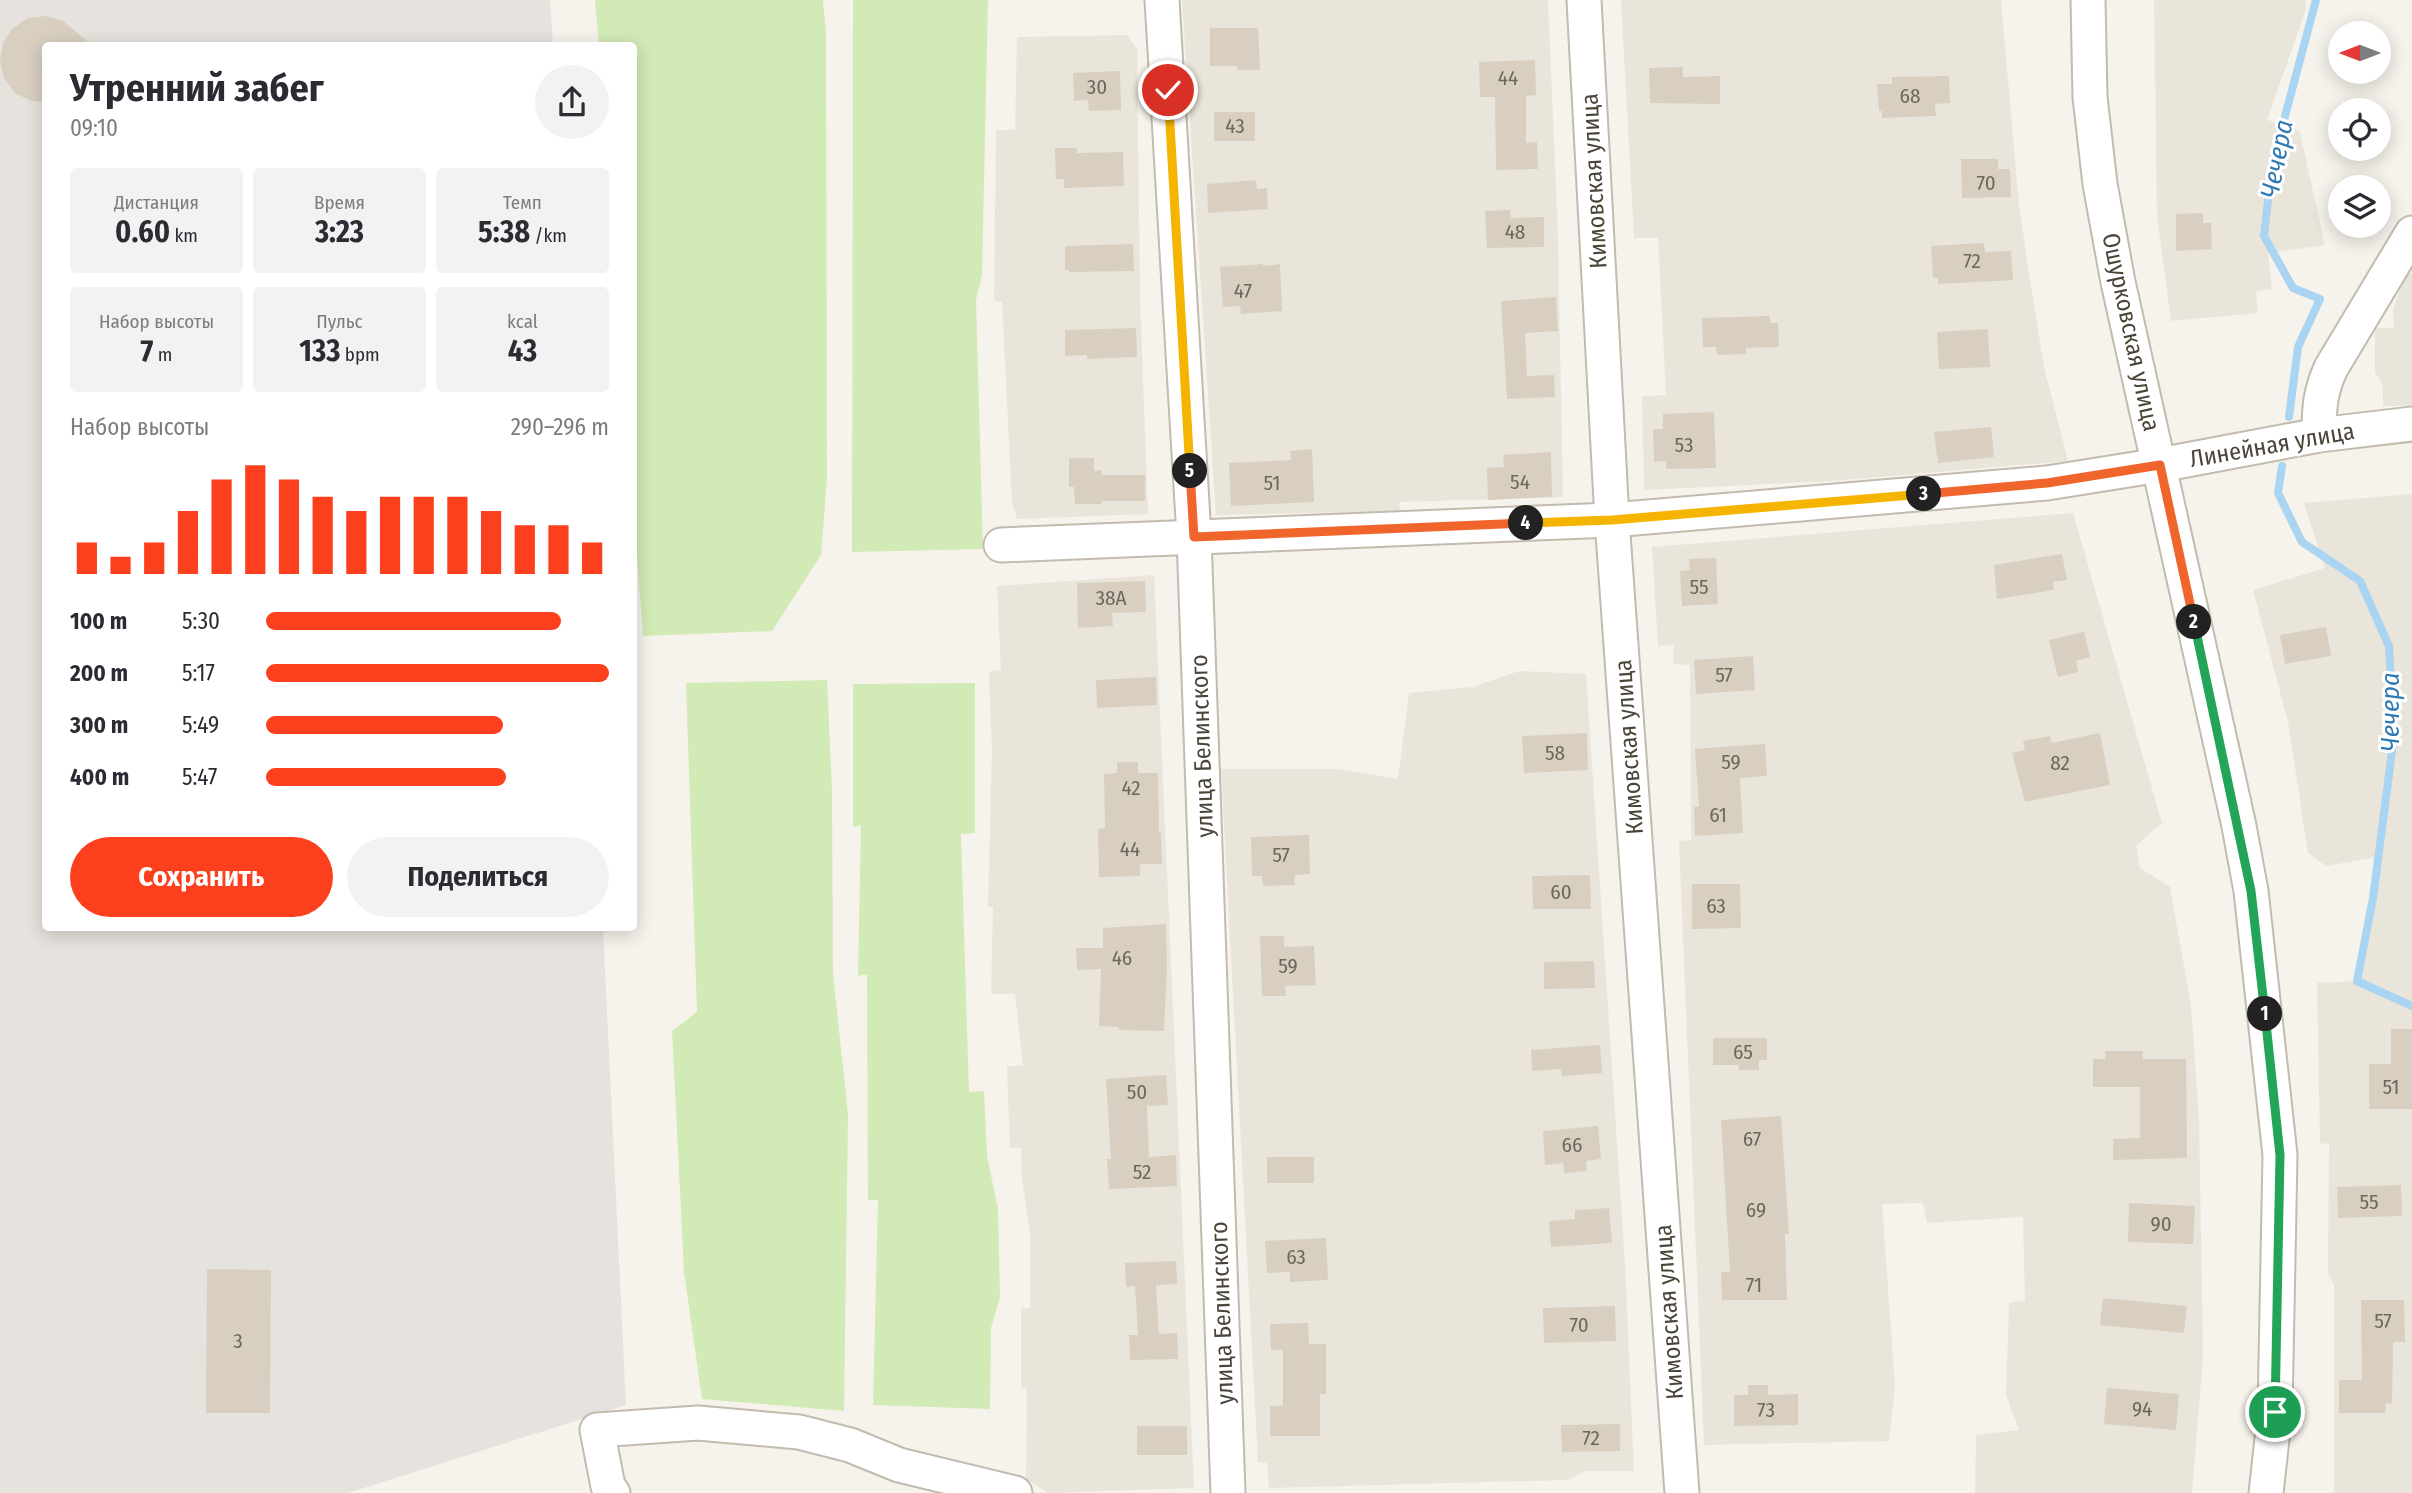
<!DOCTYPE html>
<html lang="ru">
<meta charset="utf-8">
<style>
:root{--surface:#fff;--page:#f2f2f3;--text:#2b2b33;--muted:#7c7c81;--accent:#fc3f1d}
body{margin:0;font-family:"Fira Sans Condensed",sans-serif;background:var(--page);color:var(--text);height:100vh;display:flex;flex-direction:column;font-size:26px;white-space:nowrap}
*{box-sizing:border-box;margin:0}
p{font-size:23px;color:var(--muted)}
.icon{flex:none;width:38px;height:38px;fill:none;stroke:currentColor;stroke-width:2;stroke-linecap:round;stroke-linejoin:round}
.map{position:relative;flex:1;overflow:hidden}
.sheet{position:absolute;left:42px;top:42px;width:595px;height:889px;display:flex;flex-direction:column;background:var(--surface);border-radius:7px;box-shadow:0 4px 18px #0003}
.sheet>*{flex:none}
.needle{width:46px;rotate:270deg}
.controls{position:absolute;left:2328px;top:21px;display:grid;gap:14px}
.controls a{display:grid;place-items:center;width:63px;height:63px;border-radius:50%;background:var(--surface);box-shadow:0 4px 18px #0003;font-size:35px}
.pin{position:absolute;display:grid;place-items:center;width:60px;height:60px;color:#fff;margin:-30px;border:4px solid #fff;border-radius:50%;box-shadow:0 2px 7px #0007}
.km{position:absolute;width:35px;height:35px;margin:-18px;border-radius:50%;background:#222;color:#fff;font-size:19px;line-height:35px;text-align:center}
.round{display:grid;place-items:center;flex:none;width:74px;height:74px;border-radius:37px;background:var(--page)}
.head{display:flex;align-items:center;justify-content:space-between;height:119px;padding:0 28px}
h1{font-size:38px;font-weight:700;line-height:52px}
.metrics{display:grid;grid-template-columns:repeat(3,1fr);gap:10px;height:119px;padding:7px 28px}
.metrics div{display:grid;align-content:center;border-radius:7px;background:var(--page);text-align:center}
.metrics b{font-size:30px;font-weight:700}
.metrics small{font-size:19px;font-weight:400}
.metrics p{font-size:19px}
.chart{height:196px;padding:14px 28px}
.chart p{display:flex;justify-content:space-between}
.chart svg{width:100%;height:126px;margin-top:7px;stroke:var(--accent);stroke-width:6}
.button{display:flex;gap:14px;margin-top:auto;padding:14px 28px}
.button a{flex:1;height:80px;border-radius:42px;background:var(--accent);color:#fff;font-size:28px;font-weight:700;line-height:80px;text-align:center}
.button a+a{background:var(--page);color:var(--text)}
ul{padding:0 28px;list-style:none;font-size:23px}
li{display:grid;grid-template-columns:112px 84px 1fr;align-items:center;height:52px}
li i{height:18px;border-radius:9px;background:var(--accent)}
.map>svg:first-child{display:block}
.residential{fill:#eae5da}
.industrial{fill:#e6e2dd}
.green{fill:#d2eab5}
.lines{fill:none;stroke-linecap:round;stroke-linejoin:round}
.stream{stroke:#a9d4f2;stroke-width:8}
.building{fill:#d8cfc1}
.minor-casing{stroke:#c2bbae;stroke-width:37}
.minor{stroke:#fff;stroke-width:33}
.split-1-casing{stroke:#fff;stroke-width:14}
.split-2-casing{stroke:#fff;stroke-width:14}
.split-3-casing{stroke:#fff;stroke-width:14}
.split-4-casing{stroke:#fff;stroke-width:14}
.split-5-casing{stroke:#fff;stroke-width:14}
.split-6-casing{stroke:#fff;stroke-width:14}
.split-1{stroke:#22a559;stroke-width:9}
.split-2{stroke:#22a559;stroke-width:9}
.split-3{stroke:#f0652b;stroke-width:9}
.split-4{stroke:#f5b400;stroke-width:9}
.split-5{stroke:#f0652b;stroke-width:9}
.split-6{stroke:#f5b400;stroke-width:9}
.labels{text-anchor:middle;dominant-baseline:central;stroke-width:6;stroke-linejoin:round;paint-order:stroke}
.number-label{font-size:21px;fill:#6e675b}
.street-label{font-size:24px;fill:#4b4439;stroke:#fff}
.water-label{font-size:26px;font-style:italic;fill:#2e7ab2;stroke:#fff}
</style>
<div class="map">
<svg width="2412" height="1493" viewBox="0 0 2412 1493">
<rect width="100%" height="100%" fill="#f6f3ec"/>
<g class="residential">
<path d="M1182 0H1548L1558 236 1563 497 1399 502 1400 511 1216 515Z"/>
<path d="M1621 0H2001L2019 205 2030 281 2044 367 2068 461 1831 481 1644 490 1642 396 1666 395 1658 238H1634Z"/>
<path d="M2154 0H2305L2306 9 2267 120 2294 127 2300 133 2325 245 2268 253 2272 289 2256 291 2258 313 2171 321 2157 216Z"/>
<path d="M1127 35 1137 49 1140 296 1148 514 1017 519 1012 503 1002 302 994 301 996 130H1015L1017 37Z"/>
<path d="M2405 274H2412V406H2383V386L2375 372V328H2394L2393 310Z"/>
<path d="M2412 494V1493H2334V1284L2328 1274 2329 1143 2320 1144 2317 983 2358 981 2382 856 2326 866 2308 853 2288 722 2253 590 2325 568 2304 503Z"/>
<path d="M2073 513 2162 823 2136 846 2140 868 2170 887 2191 1006 2199 1118 2203 1355 2192 1493H1975L1976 1435 2019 1430 2006 1395 2009 1303 2025 1301 2023 1217 1927 1223 1923 1203 1882 1204 1895 1386 1889 1441 1704 1445 1679 841 1691 840 1690 665 1673 664 1674 645 1658 646 1652 547Z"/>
<path d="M1154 575 1194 1488 1048 1493 1026 1479 1027 1389 1021 1387V1309L1030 1308V1232L1022 1179 1021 1148H1010L1007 1066H1023L1015 994H991L993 907H988L992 751 989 672 1001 670 997 586Z"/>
<path d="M1519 671 1586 674 1625 1264 1634 1471H1585L1568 1480 1269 1488 1267 1463 1258 1462 1221 769H1338L1398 779 1409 693 1473 687Z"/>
</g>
<path class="industrial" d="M0 0H550L553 45 46 46V928H603L626 1405 348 1493H0Z"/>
<g class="green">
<path d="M595 0H823L826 34 827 478 821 555 772 631 643 636 634 515V46L599 45Z"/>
<path d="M853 0H988L982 275 976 300 983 549 852 552Z"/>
<path d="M827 680 832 790 833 974 848 1114 844 1411 702 1399 684 1272 672 1031 697 1012 686 683Z"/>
<path d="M975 683V833L961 834 969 1092 984 1091 987 1156 998 1209 1000 1297 991 1328 990 1409 873 1405 878 1200H868L867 974 858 976 861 825 853 827V684Z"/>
</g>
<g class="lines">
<g class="stream">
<path d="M2289 417 2298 347 2320 299 2293 288 2264 236 2272 165 2316 0"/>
<path d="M2282 466 2278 493 2302 542 2360 581 2389 646 2394 736 2373 898 2357 981 2412 1006"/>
</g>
</g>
<g class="building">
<path d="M46 16 63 21 93 46H46V102L31 101 15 93 4 78 0 61 3 43 13 28 28 18Z"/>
<path d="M1210 28H1258L1260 70H1237V66H1210Z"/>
<path d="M1535 60 1536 95 1526 96V143L1537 142 1538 169 1496 170 1495 97H1480L1479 62Z"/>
<path d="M1683 67V77L1720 76V104L1650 103 1649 68Z"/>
<path d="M1120 71 1121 110 1089 111 1088 100 1074 101 1073 73Z"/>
<path d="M1949 76 1950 103 1935 104 1936 116 1882 118V111H1879L1877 84H1892V77Z"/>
<rect x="1214" y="112" width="41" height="29"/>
<path d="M1055 148H1077V153L1123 152 1124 186 1064 188V179H1056Z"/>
<path d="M1961 159H1998V169H2010L2011 197 1962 198Z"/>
<path d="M1256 180 1257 189 1267 188 1268 209 1208 213 1207 184Z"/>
<path d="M1510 210 1511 218 1544 217V247L1487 248 1485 211Z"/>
<path d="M2203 213V223H2211L2212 249 2176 251V214Z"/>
<path d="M1984 243 1985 252 2011 251 2013 280 1938 284V278H1933L1931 246Z"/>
<path d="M1133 244 1134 271 1069 272V270H1065V246Z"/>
<path d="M1263 264V266L1280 264 1282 311 1241 314 1240 306 1223 307 1220 267Z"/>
<path d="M1556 297 1558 331 1525 333 1527 376 1554 375 1555 397 1507 399 1501 301Z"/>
<path d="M1770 316V323H1778L1779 347 1746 348V354L1717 355 1716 347H1703L1702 318Z"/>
<path d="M1136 328 1137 357 1087 359V355L1065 356V330Z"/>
<path d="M1988 329 1990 367 1939 369 1937 332Z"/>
<path d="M1714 412 1716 468 1666 469V461L1654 462 1653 429H1663V414Z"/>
<path d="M1991 427 1994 457 1938 463 1934 432Z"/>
<path d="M1312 449 1314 502 1231 506 1229 463 1291 460 1290 451Z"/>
<path d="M1551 452 1552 497 1488 500 1487 468 1504 467 1503 455Z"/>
<path d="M1069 458H1094V471L1102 470V475H1145V501H1102V504H1075L1074 487H1069Z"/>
<path d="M2062 554 2067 580 2053 582 2054 590 1997 599 1994 565Z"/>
<path d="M1716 558 1718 604 1682 606 1680 571 1690 570 1689 559Z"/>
<path d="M1145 581 1146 612 1112 613 1113 626 1078 628 1077 583Z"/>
<path d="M2326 627 2331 656 2285 664 2280 635Z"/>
<path d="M2084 632 2090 657 2076 661 2078 672 2058 677 2049 640Z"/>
<path d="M1753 656 1755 690 1696 694 1694 660Z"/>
<path d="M1156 677 1157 705 1097 708 1096 680Z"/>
<path d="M1587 733 1588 770 1524 773 1522 736Z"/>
<path d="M2100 733 2110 785 2025 802 2012 753 2025 750 2023 741 2050 736 2052 743Z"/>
<path d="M1765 744 1767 776 1740 778 1743 833 1695 836 1694 807H1699L1695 749Z"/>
<path d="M1117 762H1138V773H1158L1159 833H1161L1162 864H1140V876L1099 877 1098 829 1105 828 1104 774 1117 773Z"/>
<path d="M1309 835 1310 874 1295 875V885L1263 886 1262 876H1252L1251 837Z"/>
<path d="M1590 875 1591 909H1533L1532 876Z"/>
<path d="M1692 884H1740L1741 928 1692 929Z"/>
<path d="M1166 924 1167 968 1164 1031 1118 1030 1119 1027 1099 1026 1101 969 1077 970 1076 948H1103V928Z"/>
<path d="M1260 936H1284V947L1314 946 1316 985 1285 986 1286 996H1262Z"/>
<path d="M1594 961 1595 988 1544 989V962Z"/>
<path d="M2391 1029H2412V1109H2369V1064H2391Z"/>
<path d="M1713 1038H1767V1060H1759V1070H1739V1065H1713Z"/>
<path d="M1600 1045 1602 1073 1562 1076 1561 1069 1532 1071 1531 1050Z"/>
<path d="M2105 1051H2143V1059H2186L2187 1158 2113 1160V1139L2140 1138V1087H2093V1059H2105Z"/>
<path d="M1166 1075 1168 1105 1147 1106 1149 1157 1176 1155 1177 1186 1109 1189 1107 1159H1111L1106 1079Z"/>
<path d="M1781 1116 1789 1234H1785L1787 1300H1722L1721 1272H1730L1721 1120Z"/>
<path d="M1598 1126 1601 1159 1586 1161 1587 1171 1564 1173 1563 1163 1545 1165 1543 1131Z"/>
<rect x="1267" y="1157" width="47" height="26"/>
<path d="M2401 1185 2402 1216 2338 1218 2337 1187Z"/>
<path d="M2129 1203 2195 1206 2193 1244 2128 1242Z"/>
<path d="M1609 1208 1612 1243 1551 1247 1549 1221 1575 1219V1210Z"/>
<path d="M1326 1238 1328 1280 1290 1282V1272L1267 1273 1265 1241Z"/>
<path d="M1176 1261 1177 1284 1156 1285 1159 1334 1177 1333 1178 1359 1130 1360 1129 1335H1138L1135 1286 1126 1287 1125 1263Z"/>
<path d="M207 1269 271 1270 270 1413H206Z"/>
<path d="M2103 1298 2187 1306 2184 1333 2100 1325Z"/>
<path d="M2361 1300H2404L2405 1342H2393L2392 1404 2386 1403 2385 1413H2339V1380H2362Z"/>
<path d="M1615 1306 1616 1341 1544 1343 1543 1308Z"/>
<path d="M1308 1323 1309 1344H1326V1394H1320V1436H1270V1406H1283V1350H1271L1270 1324Z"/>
<path d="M1748 1385H1768V1395L1798 1394V1425L1734 1426V1395H1748Z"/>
<path d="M2107 1388 2179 1394 2176 1430 2104 1424Z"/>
<path d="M1620 1424V1451L1562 1452 1561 1425Z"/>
<rect x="1137" y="1426" width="50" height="29"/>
</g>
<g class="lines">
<defs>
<g id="minor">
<path d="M1162 0 1194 537 1228 1493"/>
<path d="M1584 0 1612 520 1682 1493"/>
<path d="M2088 0 2090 97 2100 184 2118 282 2239 826 2251 891 2280 1155 2275 1412 2266 1493"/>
<path d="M2319 435C2319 408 2320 392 2331 368L2412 233"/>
<path d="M1001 545 1612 520 2047 483 2160 465 2319 435 2412 424"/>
<path d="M613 1493 608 1486 597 1430 698 1423 799 1432 850 1445 899 1465 1015 1493"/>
</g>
</defs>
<use href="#minor" class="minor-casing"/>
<use href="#minor" class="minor"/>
</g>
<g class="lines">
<defs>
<path id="split-1" d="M2265 1014 2280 1155 2275 1412"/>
<path id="split-2" d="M2194 622 2251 891 2265 1014"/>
<path id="split-3" d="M1924 494 2047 483 2160 465 2194 622"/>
<path id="split-4" d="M1526 523 1612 520 1924 494"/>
<path id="split-5" d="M1190 471 1194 537 1526 523"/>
<path id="split-6" d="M1168 90 1190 471"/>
</defs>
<use href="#split-1" class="split-1-casing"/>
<use href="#split-2" class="split-2-casing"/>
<use href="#split-3" class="split-3-casing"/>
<use href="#split-4" class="split-4-casing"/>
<use href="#split-5" class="split-5-casing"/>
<use href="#split-6" class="split-6-casing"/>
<use href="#split-1" class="split-1"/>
<use href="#split-2" class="split-2"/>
<use href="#split-3" class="split-3"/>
<use href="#split-4" class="split-4"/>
<use href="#split-5" class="split-5"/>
<use href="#split-6" class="split-6"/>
</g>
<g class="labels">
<g class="number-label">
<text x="1508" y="78">44</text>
<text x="1097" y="87">30</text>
<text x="1910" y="96">68</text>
<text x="1235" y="126">43</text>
<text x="1986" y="183">70</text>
<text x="1515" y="232">48</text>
<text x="1972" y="261">72</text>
<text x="1243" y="291">47</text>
<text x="1684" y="445">53</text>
<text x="1520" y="482">54</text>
<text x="1272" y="483">51</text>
<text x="1699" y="587">55</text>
<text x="1111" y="598">38А</text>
<text x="1724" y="675">57</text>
<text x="1555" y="753">58</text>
<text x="1731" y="762">59</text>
<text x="2060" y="763">82</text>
<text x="1131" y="788">42</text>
<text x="1718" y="815">61</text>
<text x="1130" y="849">44</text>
<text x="1281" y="855">57</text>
<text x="1561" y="892">60</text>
<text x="1716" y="906">63</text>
<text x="1122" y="958">46</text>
<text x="1288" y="966">59</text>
<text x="1743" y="1052">65</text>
<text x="2391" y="1087">51</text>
<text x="1137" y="1092">50</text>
<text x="1752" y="1139">67</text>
<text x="1572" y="1145">66</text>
<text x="1142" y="1172">52</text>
<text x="2369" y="1202">55</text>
<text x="1756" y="1210">69</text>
<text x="2161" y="1224">90</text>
<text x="1296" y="1257">63</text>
<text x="1754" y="1285">71</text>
<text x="2383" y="1321">57</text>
<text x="1579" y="1325">70</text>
<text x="238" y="1341">3</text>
<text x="2142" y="1409">94</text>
<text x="1766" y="1410">73</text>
<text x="1591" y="1438">72</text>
</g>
<g class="street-label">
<text transform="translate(1594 181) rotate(-93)">Кимовская улица</text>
<text transform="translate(2131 332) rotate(78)">Ошурковская улица</text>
<text transform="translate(2272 445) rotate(-10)">Линейная улица</text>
<text transform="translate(1202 746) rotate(-92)">улица Белинского</text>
<text transform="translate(1629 747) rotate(-94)">Кимовская улица</text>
<text transform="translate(1669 1312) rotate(-94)">Кимовская улица</text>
<text transform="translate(1222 1313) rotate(-92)">улица Белинского</text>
</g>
<g class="water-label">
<text transform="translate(2277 159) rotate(-79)">Чечера</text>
<text transform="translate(2390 712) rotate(-90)">Чечера</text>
</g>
</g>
</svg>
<div class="controls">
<a><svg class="needle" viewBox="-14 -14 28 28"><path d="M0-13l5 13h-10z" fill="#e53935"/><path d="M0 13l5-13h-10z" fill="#7c7c81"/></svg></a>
<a><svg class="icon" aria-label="locate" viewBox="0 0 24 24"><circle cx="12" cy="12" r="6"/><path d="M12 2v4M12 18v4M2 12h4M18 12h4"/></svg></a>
<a><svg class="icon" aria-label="layers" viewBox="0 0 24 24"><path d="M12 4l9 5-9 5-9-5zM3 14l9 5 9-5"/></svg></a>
</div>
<div class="pin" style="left:2275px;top:1412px;background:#1e9e55"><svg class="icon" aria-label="arrive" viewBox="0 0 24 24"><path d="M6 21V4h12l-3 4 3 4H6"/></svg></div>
<div class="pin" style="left:1168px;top:90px;background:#d93025"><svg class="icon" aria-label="check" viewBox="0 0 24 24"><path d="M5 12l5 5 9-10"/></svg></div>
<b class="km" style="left:2265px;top:1014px">1</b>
<b class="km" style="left:2194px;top:622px">2</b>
<b class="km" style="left:1924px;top:494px">3</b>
<b class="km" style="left:1526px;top:523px">4</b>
<b class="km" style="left:1190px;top:471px">5</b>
<section class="sheet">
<div class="head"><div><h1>Утренний забег</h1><p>09:10</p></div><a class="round"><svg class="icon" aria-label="share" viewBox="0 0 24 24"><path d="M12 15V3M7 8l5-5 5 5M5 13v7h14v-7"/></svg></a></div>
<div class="metrics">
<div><p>Дистанция</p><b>0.60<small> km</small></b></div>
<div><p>Время</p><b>3:23</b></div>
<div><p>Темп</p><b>5:38<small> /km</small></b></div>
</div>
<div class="metrics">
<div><p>Набор высоты</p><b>7<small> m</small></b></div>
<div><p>Пульс</p><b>133<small> bpm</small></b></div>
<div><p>kcal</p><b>43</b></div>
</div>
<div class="chart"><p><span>Набор высоты</span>290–296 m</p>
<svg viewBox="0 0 160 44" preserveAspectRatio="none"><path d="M5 44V33M15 44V38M25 44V33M35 44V22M45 44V11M55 44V6M65 44V11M75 44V17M85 44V22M95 44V17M105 44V17M115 44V17M125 44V22M135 44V27M145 44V27M155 44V33"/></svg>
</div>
<ul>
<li><b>100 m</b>5:30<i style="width:86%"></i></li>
<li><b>200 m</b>5:17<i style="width:100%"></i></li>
<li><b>300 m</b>5:49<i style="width:69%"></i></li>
<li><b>400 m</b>5:47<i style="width:70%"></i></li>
</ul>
<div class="button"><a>Сохранить</a><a>Поделиться</a></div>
</section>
</div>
